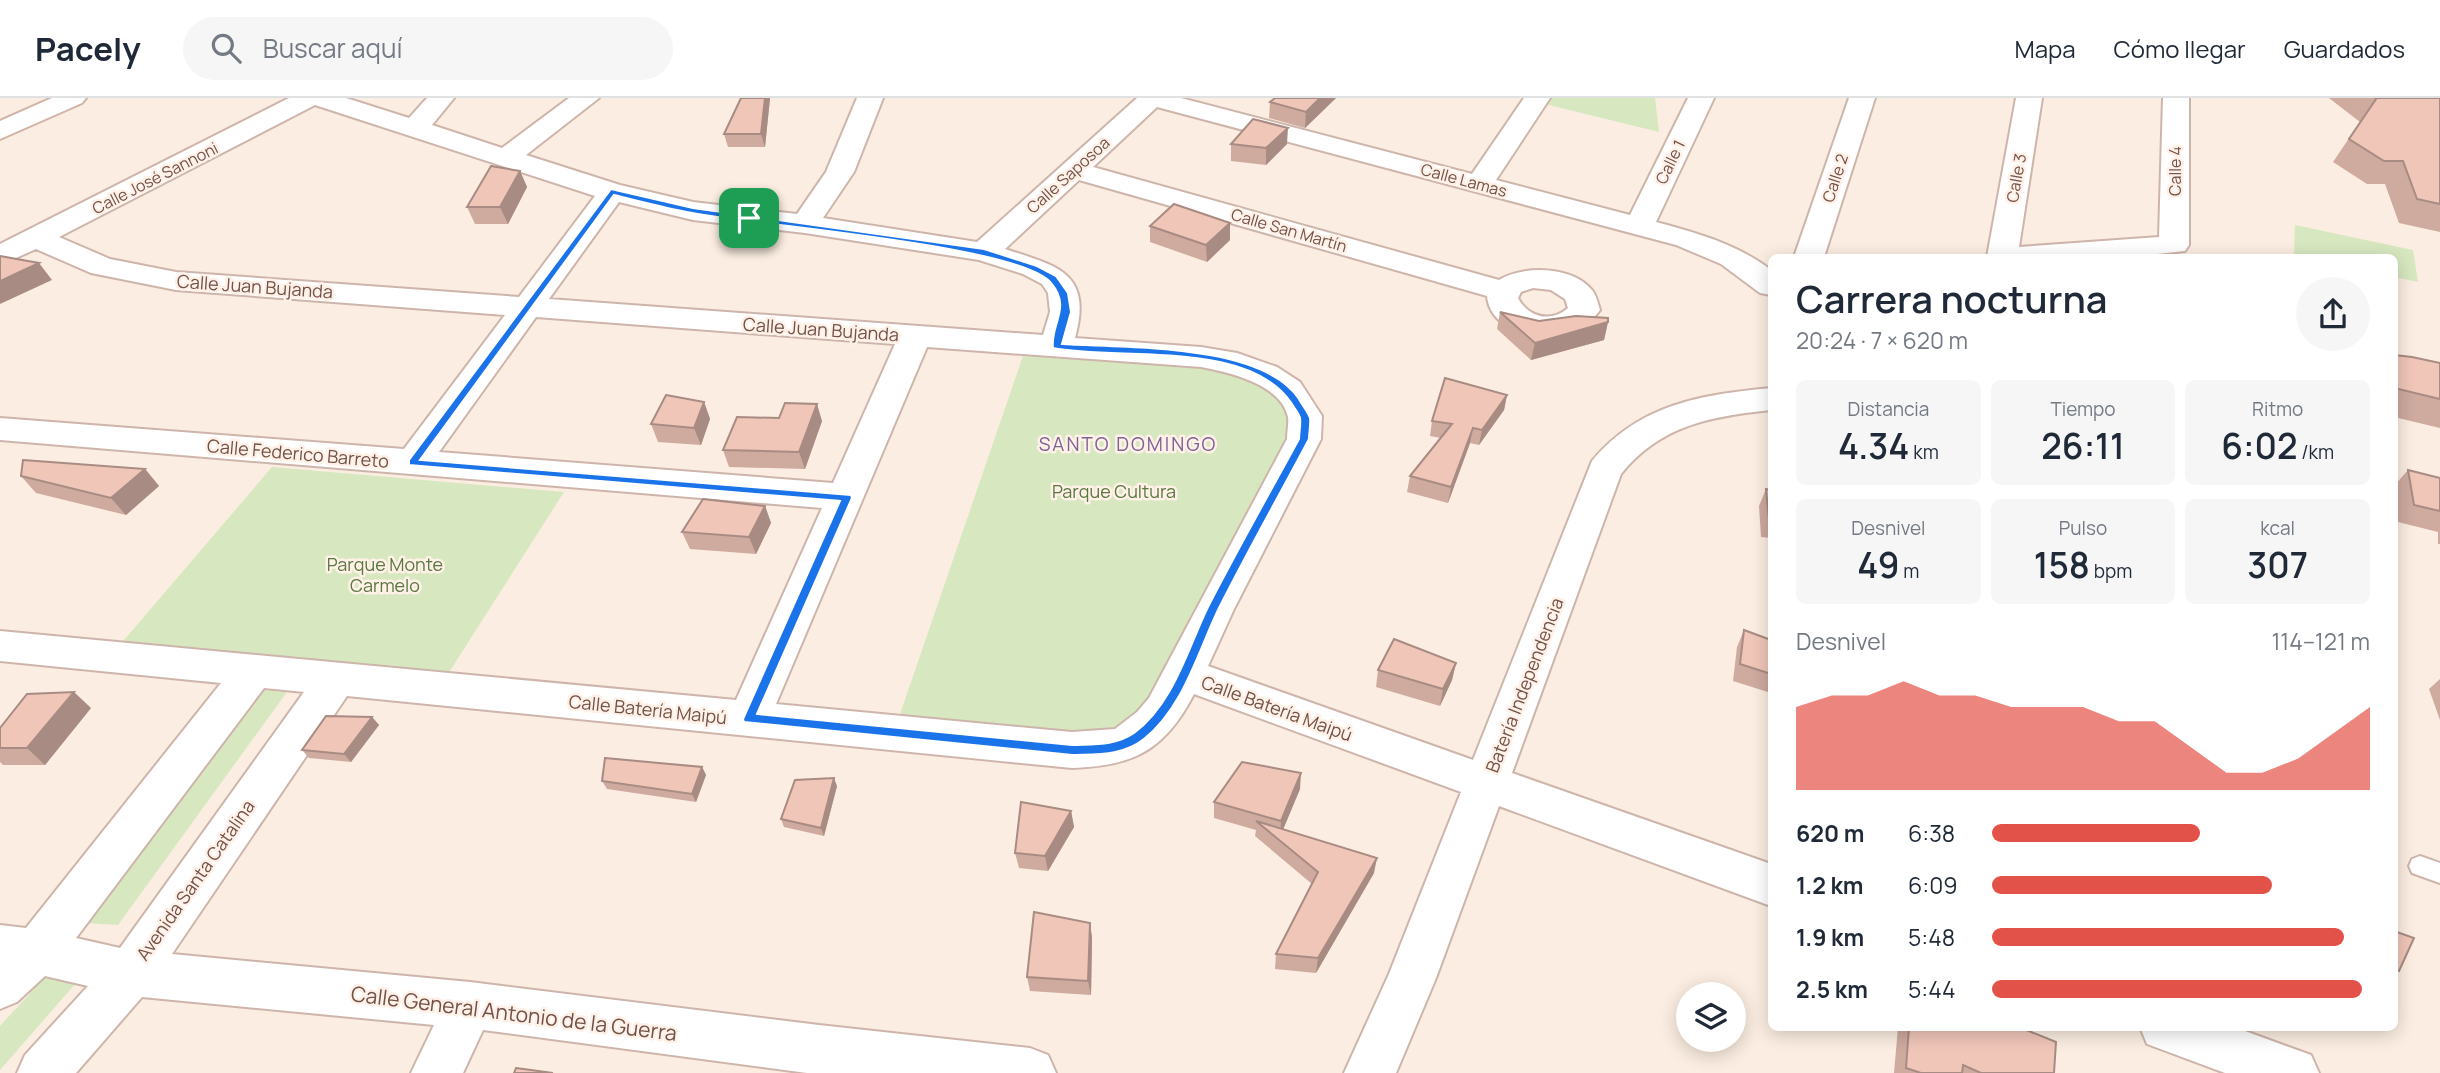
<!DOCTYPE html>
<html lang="es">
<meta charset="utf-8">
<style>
:root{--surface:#fff;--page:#f6f6f7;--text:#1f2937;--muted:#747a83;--line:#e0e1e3;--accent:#e35248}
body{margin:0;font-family:Manrope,sans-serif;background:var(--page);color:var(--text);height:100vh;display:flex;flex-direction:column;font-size:26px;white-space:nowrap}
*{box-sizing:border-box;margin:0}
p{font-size:23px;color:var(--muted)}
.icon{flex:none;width:38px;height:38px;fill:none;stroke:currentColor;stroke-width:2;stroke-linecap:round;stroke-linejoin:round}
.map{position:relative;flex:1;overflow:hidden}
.panel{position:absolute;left:1768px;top:156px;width:630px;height:777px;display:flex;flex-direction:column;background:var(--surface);border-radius:10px;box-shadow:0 4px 18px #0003}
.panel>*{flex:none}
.buttons{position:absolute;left:1676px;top:884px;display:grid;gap:14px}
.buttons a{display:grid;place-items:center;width:70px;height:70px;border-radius:50%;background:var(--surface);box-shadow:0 4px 18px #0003;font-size:35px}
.pin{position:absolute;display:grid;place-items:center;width:60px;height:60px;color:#fff;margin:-30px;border-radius:14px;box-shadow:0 4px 10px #0006}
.round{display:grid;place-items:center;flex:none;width:74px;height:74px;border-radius:37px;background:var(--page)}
.overview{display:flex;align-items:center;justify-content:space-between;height:119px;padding:0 28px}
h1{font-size:38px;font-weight:600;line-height:52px}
.stats{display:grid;grid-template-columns:repeat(3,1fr);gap:10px;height:119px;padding:7px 28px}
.stats div{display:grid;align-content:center;border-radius:10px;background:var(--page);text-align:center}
.stats b{font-size:35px;font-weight:600}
.stats small{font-size:19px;font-weight:400}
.stats p{font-size:19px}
.chart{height:196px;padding:14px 28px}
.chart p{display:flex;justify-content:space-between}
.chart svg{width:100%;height:126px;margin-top:7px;fill:var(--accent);opacity:.7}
ul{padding:0 28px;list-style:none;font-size:23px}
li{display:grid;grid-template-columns:112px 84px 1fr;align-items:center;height:52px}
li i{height:18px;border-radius:9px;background:var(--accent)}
header{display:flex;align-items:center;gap:42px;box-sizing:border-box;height:98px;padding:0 35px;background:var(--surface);border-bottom:2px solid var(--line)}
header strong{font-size:33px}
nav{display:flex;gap:38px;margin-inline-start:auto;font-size:24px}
.search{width:490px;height:63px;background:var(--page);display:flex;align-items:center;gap:18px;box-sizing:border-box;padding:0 24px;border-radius:38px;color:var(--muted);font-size:26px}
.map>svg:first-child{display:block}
.green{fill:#d7e8c0}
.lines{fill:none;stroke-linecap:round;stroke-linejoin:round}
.lane-casing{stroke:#ceb5ab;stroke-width:4}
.street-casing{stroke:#ceb5ab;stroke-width:4}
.secondary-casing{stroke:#d1b4a8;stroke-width:4}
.lane{fill:#fff;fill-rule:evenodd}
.street{fill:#fff;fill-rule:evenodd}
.secondary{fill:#fff;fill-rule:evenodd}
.wall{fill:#ceaa9f}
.shaded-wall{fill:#a88b82}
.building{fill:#f0c6b9;stroke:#a88b82;stroke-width:2}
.route{fill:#1a73e8;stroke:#fff;stroke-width:2;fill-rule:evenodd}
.labels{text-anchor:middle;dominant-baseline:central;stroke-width:5;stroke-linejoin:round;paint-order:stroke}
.far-street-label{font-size:16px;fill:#725149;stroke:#fff1e7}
.street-label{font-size:18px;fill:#725149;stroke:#fff1e7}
.park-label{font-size:18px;fill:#5a7841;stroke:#fff1e7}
.neighbourhood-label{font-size:19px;letter-spacing:2px;fill:#7d6495;stroke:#fff1e7}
.near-street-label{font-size:21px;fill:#725149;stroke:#fff1e7}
</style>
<header>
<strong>Pacely</strong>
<div class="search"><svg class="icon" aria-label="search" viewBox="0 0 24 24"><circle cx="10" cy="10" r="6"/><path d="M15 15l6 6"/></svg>Buscar aquí</div>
<nav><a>Mapa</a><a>Cómo llegar</a><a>Guardados</a></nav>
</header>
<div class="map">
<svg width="2440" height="975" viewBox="0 0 2440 975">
<rect width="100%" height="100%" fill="#fbede1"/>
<g class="green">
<path d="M1549 0H1655L1659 34 1545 6Z"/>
<path d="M2295 127 2413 152 2418 184 2394 179V159L2294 158Z"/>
<path d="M1024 255C1063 258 1103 262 1142 265 1182 268 1234 265 1269 288 1287 301 1292 319 1290 340L1154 597 1134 619 1103 635 1071 637 898 622Z"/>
<path d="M272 369 564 394 446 579 119 548Z"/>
<path d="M262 592 287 594 118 827 85 825Z"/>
<path d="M45 879 76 885 0 972V928Z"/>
</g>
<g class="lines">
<defs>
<path id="lane" d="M2420 758 2440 765V785L2412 775 2409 768 2412 761Z"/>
<g id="street">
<path d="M289 0H346L409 20 427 0H454L432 27 502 50 569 0H599L526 57 620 87 693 104 797 116 826 74 857 0H883L854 74 823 120 977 144 1137 0H1181L1472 76 1524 0H1550L1496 82 1630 117 1688 0H1714L1656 124C1697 135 1737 146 1771 172V197L1760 195 1721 166 1676 147 1157 9 1093 69 1499 182C1524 167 1572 168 1592 192 1596 197 1598 205 1600 212 1573 251 1491 244 1487 198L1079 82 1005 151C1057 168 1093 174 1075 240L1201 249 1237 255 1277 269 1300 284 1322 318 1321 341 1234 511 1208 568 1473 662 1592 363C1640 306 1700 297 1771 290V312C1712 318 1660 327 1621 376L1512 675 1771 766V808L1499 708 1436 880 1396 975H1344L1389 876 1461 694 1194 596C1165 652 1134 668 1072 670L347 598 172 856 470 884 819 927 1030 950 1048 957 1056 975H807L483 932 463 975H411L434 927 142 899 76 975H17L25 957 88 888 45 878 17 904 0 911V827L26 830 221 585 0 563V533L736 602 822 410 0 342V320L404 351 505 217 176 192 91 175 36 151 0 167V146ZM315 7 595 98 519 199 176 174 110 161 59 139ZM619 104 693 122 805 135 979 162 1023 176 1042 186 1048 195 1050 214 1043 237 549 201ZM1533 190 1551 192 1565 201 1568 210C1551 225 1528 219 1518 200L1521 194ZM536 219 895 246 833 385 439 354ZM927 249 1201 269C1228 274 1281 286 1288 319 1289 325 1287 334 1287 341L1149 600 1137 614 1115 631 1072 634 776 606ZM264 590 304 594 120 850 76 840Z"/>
<path d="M1849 0H1875L1824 159H1794Z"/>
<path d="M2016 0H2042L2019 149 2159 139 2163 0H2189V147L2185 153 2129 159H1987Z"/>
<path d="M2140 929H2234L2311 957 2319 975H2225L2147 946Z"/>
</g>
<path id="secondary" d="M52 0H86L82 5 0 41V23Z"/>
</defs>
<use href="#lane" class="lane-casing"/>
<use href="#street" class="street-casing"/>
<use href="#secondary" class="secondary-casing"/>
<use href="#lane" class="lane"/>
<use href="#street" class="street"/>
<use href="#secondary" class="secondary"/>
</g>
<g class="wall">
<path d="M770 0 765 49H728L724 36Z"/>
<path d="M1275 0H1336L1305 30 1269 20 1270 4Z"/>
<path d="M2329 0H2440V134L2399 125 2385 86H2367L2333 64 2360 24Z"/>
<path d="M1231 46H1287L1266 67 1231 63Z"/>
<path d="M520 73 527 89 508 126H475L467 109Z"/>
<path d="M1230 125V142L1207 164 1150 144V128Z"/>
<path d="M1500 214 1539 223 1608 224 1604 242 1531 262 1497 231Z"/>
<path d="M2394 257 2440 265V330L2394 319Z"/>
<path d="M1507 297 1504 312 1479 347 1470 345 1448 405 1407 394 1410 378 1441 340 1430 338 1432 323Z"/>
<path d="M704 304 710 321 701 347 658 344 651 326Z"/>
<path d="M779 320 822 323 805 371 729 369 723 352Z"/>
<path d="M145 371 159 388 126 417 36 395 21 378Z"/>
<path d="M2408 372 2440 380V446H2438V434L2398 424 2394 396V388Z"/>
<path d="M1766 391 1771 392V440L1761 439 1759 408Z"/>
<path d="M765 408 771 425 756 456 690 451 682 434Z"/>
<path d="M1744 532 1771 542V595L1733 583 1737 549Z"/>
<path d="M1456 565 1452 582 1440 608 1376 589 1378 572Z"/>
<path d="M2440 581V622L2429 591Z"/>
<path d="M91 610 45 667H3L0 664V630Z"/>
<path d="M372 619 379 627 351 664 309 660 302 652Z"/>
<path d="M702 669 706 677 696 704 607 691 602 683Z"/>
<path d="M837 688 824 738 784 729 781 721Z"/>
<path d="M1300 691 1283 731 1374 775 1316 875 1275 871 1276 856 1312 786 1255 738 1256 732 1214 720V704Z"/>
<path d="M1071 713 1074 729 1048 773 1019 770 1015 755Z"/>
<path d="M1090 825 1092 840 1091 897 1030 893 1027 879Z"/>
<path d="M1898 929H2019L2054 975H1894Z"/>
</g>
<g class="shaded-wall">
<path d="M765 0H770L765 49 761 36Z"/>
<path d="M1320 0H1336L1305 30 1306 14Z"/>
<path d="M1288 30 1287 46 1266 67V50Z"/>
<path d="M520 73 527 89 508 126 500 109Z"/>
<path d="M1230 125V142L1207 164 1206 147Z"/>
<path d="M39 165 52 182 0 206V183Z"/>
<path d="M1608 224 1604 242 1531 262 1535 245Z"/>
<path d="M1507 297 1504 312 1479 347 1482 332Z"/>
<path d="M704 304 710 321 701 347 694 330Z"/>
<path d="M817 306 822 323 805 371 799 354Z"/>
<path d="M1473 330 1470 345 1448 405 1451 389Z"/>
<path d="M145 371 159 388 126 417 111 400Z"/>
<path d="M765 408 771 425 756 456 749 439Z"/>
<path d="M1456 565 1452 582 1440 608 1443 591Z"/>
<path d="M74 594 91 610 45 667 27 650Z"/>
<path d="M372 619 379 627 351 664 344 656Z"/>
<path d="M702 669 706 677 696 704 692 696Z"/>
<path d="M1301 675 1300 691 1280 739 1281 723Z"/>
<path d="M834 680 837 688 824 738 821 730Z"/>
<path d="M1071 713 1074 729 1048 773 1045 758Z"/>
<path d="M1377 760 1374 775 1316 875 1318 860Z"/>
<path d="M1090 825 1092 840 1091 897 1088 883Z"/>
</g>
<g class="building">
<path d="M741 0H765L761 36H724Z"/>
<path d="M1275 0H1320L1306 14 1270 4Z"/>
<path d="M2375 0H2440V106L2417 101 2403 63H2384L2349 41 2376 1Z"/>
<path d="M1253 21 1288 30 1266 50 1231 46Z"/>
<path d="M491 68 520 73 500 109H467Z"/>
<path d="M1174 106 1230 125 1206 147 1150 128Z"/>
<path d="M0 158 39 165 0 183Z"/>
<path d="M1500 214 1539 223 1576 218 1608 220V224L1535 245Z"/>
<path d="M2394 257 2412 259 2440 265V301L2394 290Z"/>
<path d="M1445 280 1507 297 1482 332 1473 330 1451 389 1410 378 1452 326 1432 323Z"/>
<path d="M666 297 704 304 694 330 651 326Z"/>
<path d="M785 305 817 306 799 354 723 352 737 319 779 320Z"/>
<path d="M23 362 145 371 111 400 21 378Z"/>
<path d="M2408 372 2440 380V413L2414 407Z"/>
<path d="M1766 391 1771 392V422L1769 421Z"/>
<path d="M703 401 765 408 749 439 682 434Z"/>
<path d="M1744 532 1771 542V576L1740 566Z"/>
<path d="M1394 541 1456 565 1443 591 1378 572Z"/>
<path d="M74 594 27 650H0V630L27 596Z"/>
<path d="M326 618 372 619 344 656 302 652Z"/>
<path d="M605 660 702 669 692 696 602 683Z"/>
<path d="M1242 664 1301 675 1281 723 1214 704Z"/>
<path d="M834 680 821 730 781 721 795 682Z"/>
<path d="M1021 704 1071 713 1045 758 1015 755Z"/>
<path d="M1256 723 1377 760 1318 860 1276 856 1318 774Z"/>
<path d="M1034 814 1090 825 1088 883 1027 879Z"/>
<path d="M2394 833 2414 840 2399 873 2394 871Z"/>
<path d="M1909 929H2019L2056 944 2054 975H1981L1963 967 1962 975H1921L1906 970Z"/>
<path d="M516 970 553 975H514Z"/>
</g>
<path class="route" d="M611 91 693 110 984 151 1037 168 1056 178 1068 195 1071 214 1062 246C1125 250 1262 245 1299 301 1302 307 1308 314 1310 320 1311 326 1309 334 1309 341 1279 398 1247 454 1218 512 1197 556 1183 610 1144 641 1122 658 1098 656 1072 657L744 624 743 621 840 403 409 367V362ZM614 97C639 103 665 110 692 115 754 127 1020 147 1051 185 1072 210 1050 226 1053 250 1120 263 1250 241 1292 306 1294 310 1299 315 1300 320 1301 326 1299 335 1299 341 1268 398 1236 454 1207 511 1187 553 1173 606 1134 635 1115 648 1094 646 1072 647L757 616 852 400 851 397 420 362Z"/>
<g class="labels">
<g class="far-street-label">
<text transform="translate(1670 64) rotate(-64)">Calle 1</text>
<text transform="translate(2175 73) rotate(-90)">Calle 4</text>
<text transform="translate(1068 77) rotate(-42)">Calle Saposoa</text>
<text transform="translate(155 80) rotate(-27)">Calle José Sannoni</text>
<text transform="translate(1835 80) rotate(-72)">Calle 2</text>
<text transform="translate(2016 80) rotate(-80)">Calle 3</text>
<text transform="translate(1464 82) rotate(15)">Calle Lamas</text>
<text transform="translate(1289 132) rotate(16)">Calle San Martín</text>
</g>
<g class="street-label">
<text transform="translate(255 188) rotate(4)">Calle Juan Bujanda</text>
<text transform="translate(821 231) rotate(4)">Calle Juan Bujanda</text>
<text transform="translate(298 355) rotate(5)">Calle Federico Barreto</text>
<text transform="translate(1524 587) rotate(-69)">Batería Independencia</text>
<text transform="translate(1277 610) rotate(20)">Calle Batería Maipú</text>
<text transform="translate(648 611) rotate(6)">Calle Batería Maipú</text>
<text transform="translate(195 782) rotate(-55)">Avenida Santa Catalina</text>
</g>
<g class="park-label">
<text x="1114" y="393">Parque Cultura</text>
<text x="385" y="466">Parque Monte<tspan x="385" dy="21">Carmelo</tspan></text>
</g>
<g class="neighbourhood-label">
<text x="1128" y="346">SANTO DOMINGO</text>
</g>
<g class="near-street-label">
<text transform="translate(514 915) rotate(7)">Calle General Antonio de la Guerra</text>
</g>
</g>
</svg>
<div class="buttons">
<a><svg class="icon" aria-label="layers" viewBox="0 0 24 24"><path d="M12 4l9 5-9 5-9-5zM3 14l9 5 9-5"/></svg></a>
</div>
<div class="pin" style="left:749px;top:120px;background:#1e9e55"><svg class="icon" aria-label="arrive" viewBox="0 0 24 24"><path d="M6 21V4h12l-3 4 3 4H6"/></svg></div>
<section class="panel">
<div class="overview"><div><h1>Carrera nocturna</h1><p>20:24 · 7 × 620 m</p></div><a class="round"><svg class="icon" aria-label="share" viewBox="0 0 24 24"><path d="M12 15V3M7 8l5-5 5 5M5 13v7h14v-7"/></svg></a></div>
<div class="stats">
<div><p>Distancia</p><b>4.34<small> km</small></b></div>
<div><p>Tiempo</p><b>26:11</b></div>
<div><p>Ritmo</p><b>6:02<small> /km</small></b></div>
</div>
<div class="stats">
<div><p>Desnivel</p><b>49<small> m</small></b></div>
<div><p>Pulso</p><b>158<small> bpm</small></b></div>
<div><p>kcal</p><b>307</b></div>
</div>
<div class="chart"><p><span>Desnivel</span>114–121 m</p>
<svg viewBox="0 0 160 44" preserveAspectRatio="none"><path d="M0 44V15L10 11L20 11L30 6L40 11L50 11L60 15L70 15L80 15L90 20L100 20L110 29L120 38L130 38L140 33L150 24L160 15V44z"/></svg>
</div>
<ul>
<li><b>620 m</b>6:38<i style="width:55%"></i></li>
<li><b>1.2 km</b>6:09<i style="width:74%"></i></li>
<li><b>1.9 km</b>5:48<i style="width:93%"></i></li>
<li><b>2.5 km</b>5:44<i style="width:98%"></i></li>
</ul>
</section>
</div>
